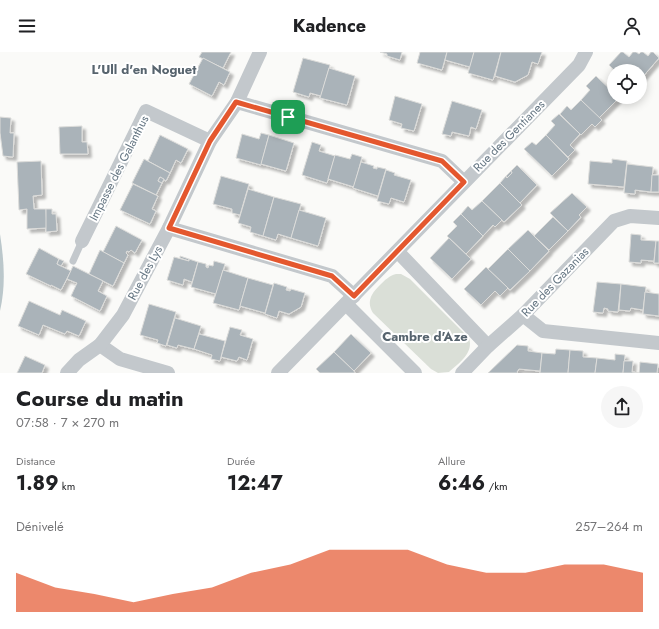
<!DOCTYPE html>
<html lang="fr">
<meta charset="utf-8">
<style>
:root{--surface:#fff;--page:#f6f6f6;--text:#202124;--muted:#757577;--accent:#e4572e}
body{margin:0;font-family:Jost,sans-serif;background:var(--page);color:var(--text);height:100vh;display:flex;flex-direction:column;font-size:15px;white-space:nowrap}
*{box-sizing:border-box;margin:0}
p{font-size:13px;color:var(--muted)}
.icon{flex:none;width:22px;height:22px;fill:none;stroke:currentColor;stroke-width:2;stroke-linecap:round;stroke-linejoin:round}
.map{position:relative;height:321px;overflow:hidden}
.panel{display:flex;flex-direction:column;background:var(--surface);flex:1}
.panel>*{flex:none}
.controls{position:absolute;left:607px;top:12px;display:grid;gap:8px}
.controls a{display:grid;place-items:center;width:40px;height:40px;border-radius:50%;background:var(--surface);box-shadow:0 2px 10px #0003;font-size:20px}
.pin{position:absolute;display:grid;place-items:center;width:34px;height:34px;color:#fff;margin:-17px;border-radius:8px;box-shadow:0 2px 6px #0006}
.round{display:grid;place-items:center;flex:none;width:42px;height:42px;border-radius:21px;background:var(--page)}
.headline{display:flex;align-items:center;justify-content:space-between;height:68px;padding:0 16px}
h1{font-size:22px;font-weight:700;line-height:30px}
.stats{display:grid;grid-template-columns:repeat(3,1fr);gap:6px;height:68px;padding:4px 16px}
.stats div{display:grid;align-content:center}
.stats b{font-size:20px;font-weight:700}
.stats small{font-size:11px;font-weight:400}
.stats p{font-size:11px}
.chart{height:112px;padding:8px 16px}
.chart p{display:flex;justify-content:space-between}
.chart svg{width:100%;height:72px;margin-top:4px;fill:var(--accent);opacity:.7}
header{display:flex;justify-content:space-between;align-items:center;height:52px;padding:0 16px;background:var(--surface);font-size:18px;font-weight:700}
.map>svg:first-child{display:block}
.green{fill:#dadfd7}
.water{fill:#bbc7cb}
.building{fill:#aab3b9;stroke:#dcdcda;filter:url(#shadow)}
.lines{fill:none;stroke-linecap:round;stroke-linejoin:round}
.service{stroke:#c3c8cc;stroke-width:7}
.minor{stroke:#c3c8cc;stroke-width:14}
.route-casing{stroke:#fff;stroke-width:8}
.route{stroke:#e4572e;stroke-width:5}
.labels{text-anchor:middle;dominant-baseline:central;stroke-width:4;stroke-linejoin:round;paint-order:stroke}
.street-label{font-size:12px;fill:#657683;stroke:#fff}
.neighbourhood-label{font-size:13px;font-weight:bold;fill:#57646e;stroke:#fff}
</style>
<header><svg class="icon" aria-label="menu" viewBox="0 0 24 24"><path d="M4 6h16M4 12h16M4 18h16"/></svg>Kadence<svg class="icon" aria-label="person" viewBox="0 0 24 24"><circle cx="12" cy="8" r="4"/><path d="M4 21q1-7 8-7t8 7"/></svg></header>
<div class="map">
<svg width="659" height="321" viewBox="0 0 659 321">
<defs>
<filter id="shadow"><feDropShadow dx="3.5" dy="3.5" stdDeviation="1" flood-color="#0004"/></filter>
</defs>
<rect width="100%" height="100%" fill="#fafaf8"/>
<path class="green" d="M396 222H401L410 227 469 286C474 301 459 311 449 320L438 321 431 317 373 261C366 249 372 241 380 233 385 228 389 224 396 222Z"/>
<path class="water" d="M0 182C4 208 6 233 0 259Z"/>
<g class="building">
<path d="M202 0H231L223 16 199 5Z"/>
<path d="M380 0H402L400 8 387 4V2Z"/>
<path d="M420 0H447L442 18 417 11Z"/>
<path d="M447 0H474L470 15 445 8Z"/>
<path d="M474 0H501L493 28 468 21Z"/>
<path d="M501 0H542L538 12 532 10 528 23 515 30 495 24Z"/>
<path d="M621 0H623L629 5 633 0H636L639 2 641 0H643L648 4 651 0H653L659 6 640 28V19H615L609 13Z"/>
<path d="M203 6 230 20 224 33 219 30 212 44 189 32Z"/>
<path d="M303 6 330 13 321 44 310 41 309 45 293 40Z"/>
<path d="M329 16 355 24 347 53 320 46Z"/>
<path d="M596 24 614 41V45L619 46 599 66 581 48 590 38 586 34Z"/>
<path d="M395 44 422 52 414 79 401 76 402 72 389 68Z"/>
<path d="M581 48 602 68 595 75 592 72 581 83 560 62 567 54 571 58Z"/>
<path d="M452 49 482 58 476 77 471 75 469 84 452 80 451 84 442 82Z"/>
<path d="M559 62 580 82 570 93 575 98 568 105 546 83 555 73 551 69Z"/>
<path d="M0 65 11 66 10 81H14L13 105 3 104 0 81Z"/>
<path d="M82 74V90H87L88 102H60L59 75Z"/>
<path d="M261 81 269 83 261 113 236 106 242 82 259 87Z"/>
<path d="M160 83 188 97 181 111 176 108 170 121 148 109Z"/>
<path d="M269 83 294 91 286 119 261 112Z"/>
<path d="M546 83 569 107 552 124 524 97 532 90 536 93Z"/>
<path d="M312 90 321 93 319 99 335 104 327 131 302 123Z"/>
<path d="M352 102 362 105 354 135 328 127 335 103 350 107Z"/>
<path d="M144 107 170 121 166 129 160 125 158 129 162 131 156 143 132 131Z"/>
<path d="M612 107 627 109 624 135 588 132 590 109 612 111Z"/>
<path d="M41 109 42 143 33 144 34 157H46L47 176 27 177V157L19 158 17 110Z"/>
<path d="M361 110 374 114 373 116 377 117V115L386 117 378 144 353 136Z"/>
<path d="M627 112 653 115 651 140 635 138V142L624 141Z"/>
<path d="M517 113 537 133 520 151 500 131 506 124 507 126 512 121 511 119Z"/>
<path d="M386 118 395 121 394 123 411 128 404 150 391 146 389 152 377 149Z"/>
<path d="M511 119 512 121 507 126 506 124Z"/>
<path d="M652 123H659V140H651Z"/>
<path d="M221 124 249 132 240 163 232 161V157L213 152Z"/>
<path d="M160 125 164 127 162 131 158 129Z"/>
<path d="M500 131 522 153 504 170 482 149Z"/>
<path d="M133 132 158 144 152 157 156 159 150 172 120 158Z"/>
<path d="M248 137 274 145 263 184 250 180 251 175 238 171Z"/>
<path d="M572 141 587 155 579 163 581 165 568 179 550 161Z"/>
<path d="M274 145 301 152 291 186 278 182 276 188 263 184Z"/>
<path d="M482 149 502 168 495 175 493 173 483 184 461 162 468 154 472 158Z"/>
<path d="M46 157H52V162H56L57 179 46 180Z"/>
<path d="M299 158 326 166 318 194 291 186Z"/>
<path d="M461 162 483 184 466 202 447 184 457 174 453 170Z"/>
<path d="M553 165 568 179 549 198 534 184Z"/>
<path d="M116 174 142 188 135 201 131 198 129 200 127 199 126 201 128 203 124 211 103 200Z"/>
<path d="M528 178 549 199 530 219 508 197Z"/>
<path d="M631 182 641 183V188L656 189 654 209 641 208V211L629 210Z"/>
<path d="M449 186 471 207 452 227 430 206Z"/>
<path d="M656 189H659V211H654Z"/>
<path d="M39 196 59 207 57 212 71 219 61 238 51 233V234L26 222Z"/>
<path d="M508 197 530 219 510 238 488 217Z"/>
<path d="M100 198 124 211 113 234 89 222Z"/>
<path d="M180 204 189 207V209L180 206Z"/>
<path d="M174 205 189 209V207L198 210 192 230 184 227 183 233 167 228Z"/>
<path d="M59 207 64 209 61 214 57 212Z"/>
<path d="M214 209 225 212 216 242 191 235 198 210 206 212V215L208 216 209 213 213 214Z"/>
<path d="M73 214 103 229 98 239 107 244 100 259 71 244 77 231 67 227Z"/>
<path d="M486 215 508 236 500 244 495 239 481 253 464 237Z"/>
<path d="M223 218 248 226 239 258 213 251Z"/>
<path d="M248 226 273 233 265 261 240 254Z"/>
<path d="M597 230 621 232 618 260 608 259V257L604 256 603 261 593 260Z"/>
<path d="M274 231 287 235 286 238 290 239 291 237 305 241 301 255 289 262 279 259 277 266 265 262Z"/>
<path d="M621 232 646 235 643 258 631 256 630 259 619 258Z"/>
<path d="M645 240 659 242V264L643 262Z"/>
<path d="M29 249 60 263 62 258 86 269 79 284 67 279 65 282 43 273 39 283 18 274Z"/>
<path d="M149 252 176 260 166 294 157 291 158 288 140 283Z"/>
<path d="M175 266 201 274 194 297 178 293 177 296 167 293Z"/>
<path d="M230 275 242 278 240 283 253 287 247 308 239 305 237 309 221 305Z"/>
<path d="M199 282 225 289 220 309 211 307 212 303 194 297Z"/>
<path d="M351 282 371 301 354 319 334 300Z"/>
<path d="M517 293 528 294V299L542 301 540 319 519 317 517 320 518 321H488Z"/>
<path d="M556 297 570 298 568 321H540L542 301 555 302Z"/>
<path d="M570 298 583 299V305L597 306 595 321H568Z"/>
<path d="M334 300 354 319 355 321H320L316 317Z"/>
<path d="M615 302 625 303 623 321H595L597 306 615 308Z"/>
<path d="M25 304 45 313 42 321H17Z"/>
<path d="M624 309H633L632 320 639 321 640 310 658 312 657 321H623Z"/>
</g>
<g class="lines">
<path class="service" d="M73 209 82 189"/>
<g class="minor">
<path d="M237 50 442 109 464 130"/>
<path d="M169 176 332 224 354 244"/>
<path d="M82 189 146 59 210 89"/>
<path d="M398 200 488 294"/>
<path d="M346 252 415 321"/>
<path d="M523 263 543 279 659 291"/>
<path d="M100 293 120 307 168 321"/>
<path d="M67 321 79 308 100 293 123 263 169 176 210 89 237 50 260 0"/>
<path d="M278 321 579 13 586 0"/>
<path d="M462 321 488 294 523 263 614 169 630 164 659 166"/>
</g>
</g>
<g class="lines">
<defs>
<path id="route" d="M236 50 442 109 464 130 354 244 332 224 169 176 210 89Z"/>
</defs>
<use href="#route" class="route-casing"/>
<use href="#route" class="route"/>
</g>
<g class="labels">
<g class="street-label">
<text transform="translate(509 84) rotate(-45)">Rue des Gentianes</text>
<text transform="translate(119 116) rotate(-63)">Impasse des Galanthus</text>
<text transform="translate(145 221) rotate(-62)">Rue des Lys</text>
<text transform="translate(555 230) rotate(-46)">Rue des Gazanias</text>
</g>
<g class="neighbourhood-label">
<text x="144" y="17">L'Ull d'en Noguet</text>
<text x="425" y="284">Cambre d'Aze</text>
</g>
</g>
</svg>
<div class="controls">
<a><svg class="icon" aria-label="locate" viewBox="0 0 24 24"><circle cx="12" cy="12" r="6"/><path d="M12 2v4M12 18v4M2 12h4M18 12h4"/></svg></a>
</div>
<div class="pin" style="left:288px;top:65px;background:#1e9e55"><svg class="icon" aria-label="arrive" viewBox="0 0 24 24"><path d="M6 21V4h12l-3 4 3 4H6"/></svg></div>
</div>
<section class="panel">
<div class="headline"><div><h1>Course du matin</h1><p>07:58 · 7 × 270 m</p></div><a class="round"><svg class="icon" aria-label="share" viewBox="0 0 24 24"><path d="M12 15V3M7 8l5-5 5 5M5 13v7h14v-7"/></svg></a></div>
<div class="stats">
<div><p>Distance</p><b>1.89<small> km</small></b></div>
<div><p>Durée</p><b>12:47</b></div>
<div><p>Allure</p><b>6:46<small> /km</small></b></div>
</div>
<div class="chart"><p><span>Dénivelé</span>257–264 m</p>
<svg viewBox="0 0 160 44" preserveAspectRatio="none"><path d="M0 44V20L10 29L20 33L30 38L40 33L50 29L60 20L70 15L80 6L90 6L100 6L110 15L120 20L130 20L140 15L150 15L160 20V44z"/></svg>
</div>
</section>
